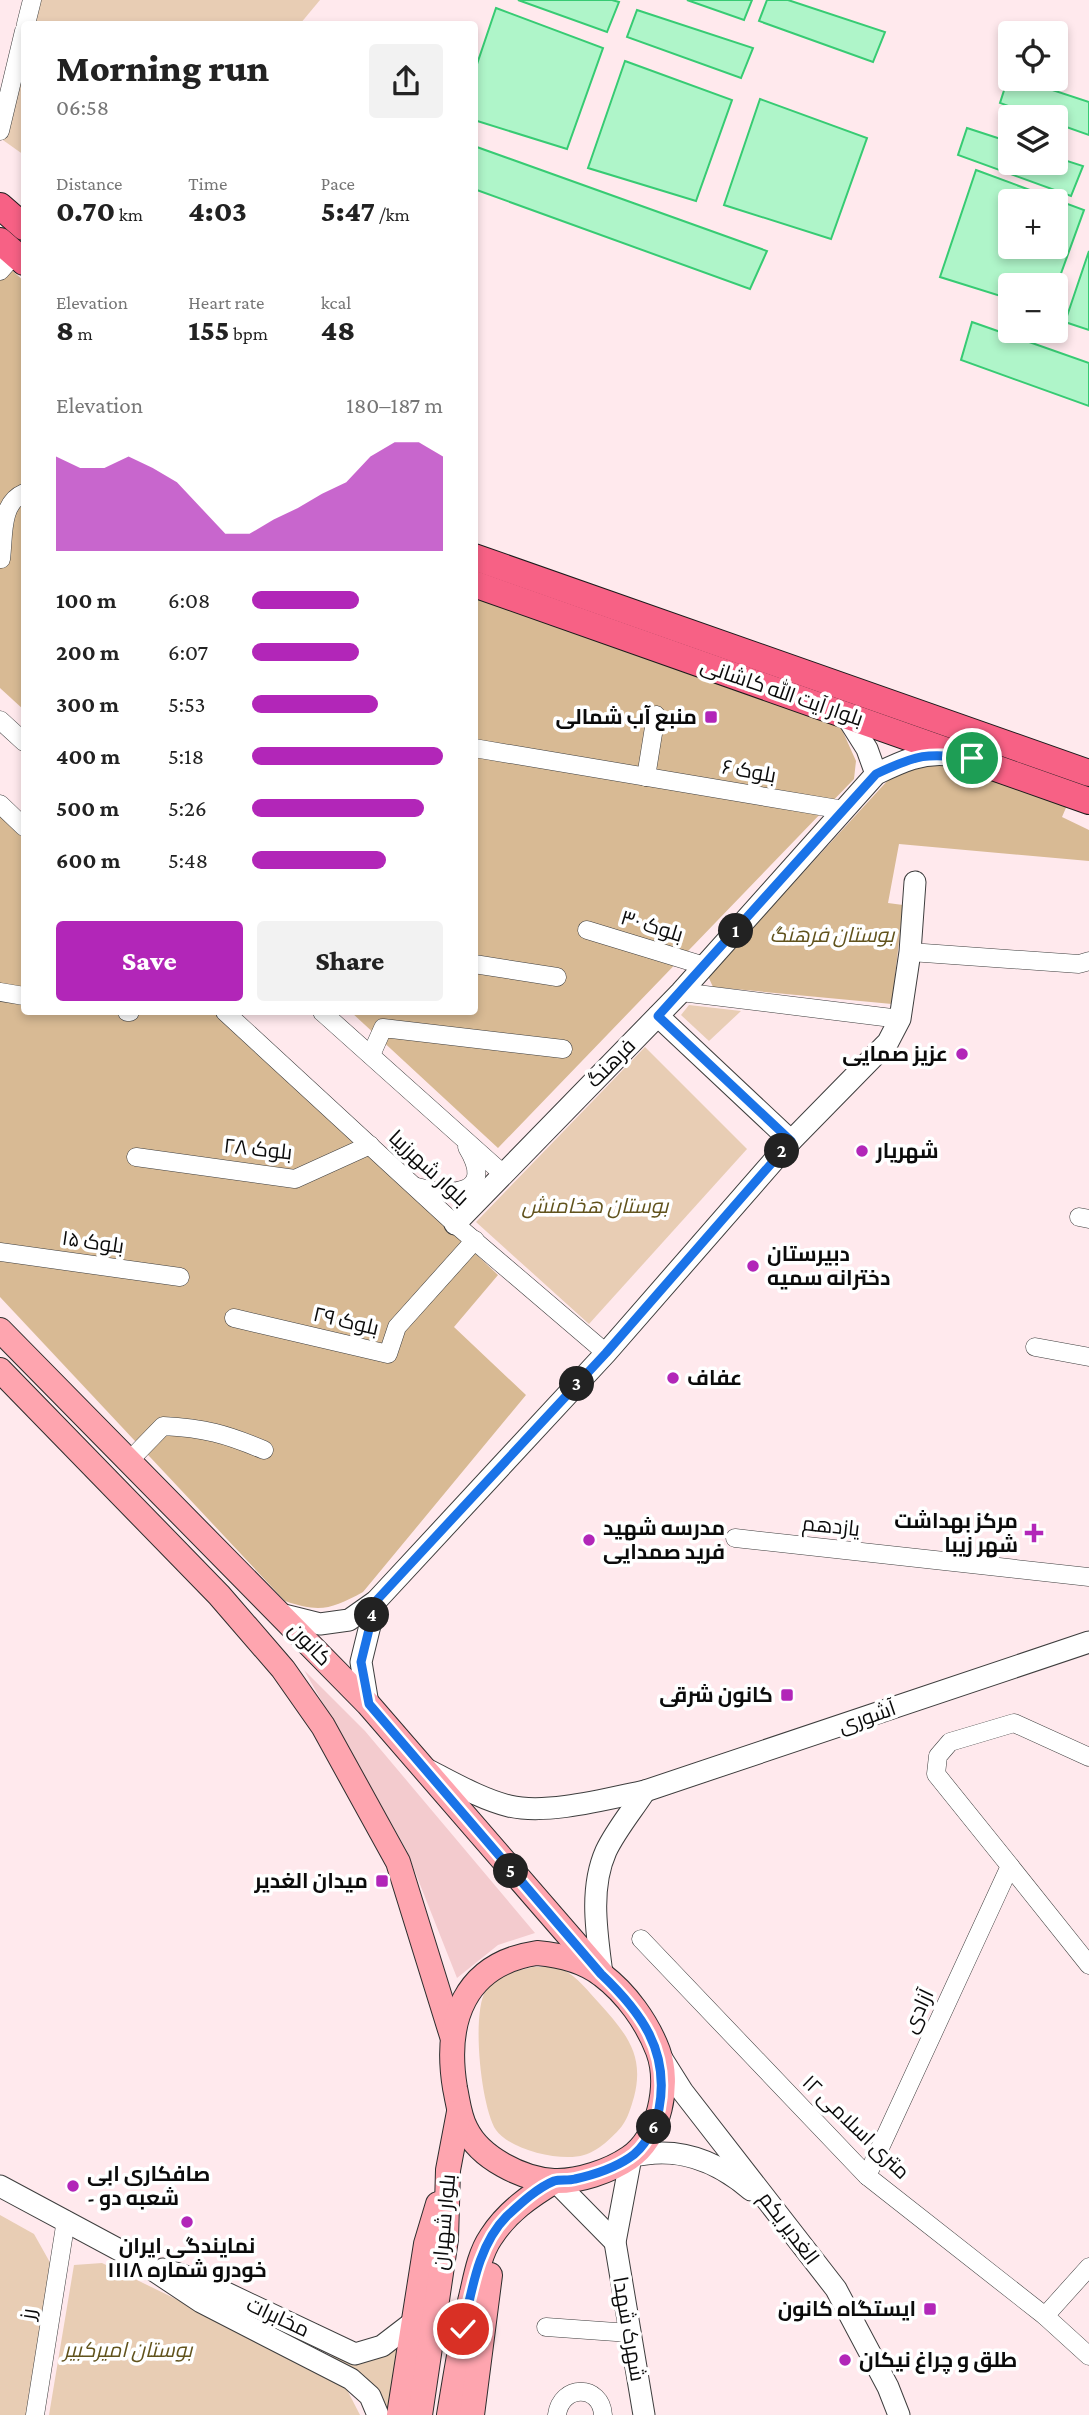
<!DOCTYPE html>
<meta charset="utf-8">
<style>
:root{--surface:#fff;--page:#f2f2f2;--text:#222;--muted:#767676;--accent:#b226b8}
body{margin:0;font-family:"Crimson Pro",Cairo,serif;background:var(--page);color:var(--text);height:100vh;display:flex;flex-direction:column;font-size:26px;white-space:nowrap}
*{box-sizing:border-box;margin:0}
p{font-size:23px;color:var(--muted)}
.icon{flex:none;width:38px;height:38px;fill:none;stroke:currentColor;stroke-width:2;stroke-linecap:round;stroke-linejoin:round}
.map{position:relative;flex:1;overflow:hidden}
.details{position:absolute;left:21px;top:21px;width:457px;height:994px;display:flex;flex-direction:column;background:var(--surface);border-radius:7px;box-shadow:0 4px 10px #0003}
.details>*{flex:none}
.buttons{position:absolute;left:998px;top:21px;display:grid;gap:14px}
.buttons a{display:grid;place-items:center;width:70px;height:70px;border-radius:7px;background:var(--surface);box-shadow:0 4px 10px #0003;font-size:35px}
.pin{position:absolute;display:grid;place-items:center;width:60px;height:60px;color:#fff;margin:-30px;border:4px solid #fff;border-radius:50%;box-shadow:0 2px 7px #0007}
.km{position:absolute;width:35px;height:35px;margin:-18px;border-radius:50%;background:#222;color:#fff;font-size:19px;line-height:35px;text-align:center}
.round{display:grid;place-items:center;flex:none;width:74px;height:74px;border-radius:7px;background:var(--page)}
.headline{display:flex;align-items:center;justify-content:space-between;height:119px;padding:0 35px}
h1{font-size:38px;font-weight:800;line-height:52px}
.stats{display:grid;grid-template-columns:repeat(3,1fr);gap:10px;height:119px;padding:7px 35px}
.stats div{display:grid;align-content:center}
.stats b{font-size:30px;font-weight:800}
.stats small{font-size:19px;font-weight:400}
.stats p{font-size:19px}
.chart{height:196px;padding:14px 35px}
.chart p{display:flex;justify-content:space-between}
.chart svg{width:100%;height:126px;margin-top:7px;fill:var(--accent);opacity:.7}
.primary-button{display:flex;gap:14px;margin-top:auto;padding:14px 35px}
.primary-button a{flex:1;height:80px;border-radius:7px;background:var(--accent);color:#fff;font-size:28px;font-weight:800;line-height:80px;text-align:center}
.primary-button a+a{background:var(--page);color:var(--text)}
ul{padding:0 35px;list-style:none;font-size:23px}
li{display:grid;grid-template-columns:112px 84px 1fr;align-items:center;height:52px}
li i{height:18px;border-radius:9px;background:var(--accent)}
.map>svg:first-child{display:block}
.farmland{fill:#f3cbce}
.green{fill:#e8cdb4}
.forest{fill:#d8ba94}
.water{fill:#aff5c9;stroke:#37cb73;stroke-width:2;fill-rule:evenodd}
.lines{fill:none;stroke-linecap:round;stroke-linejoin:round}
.minor-casing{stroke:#3e3e3e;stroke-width:19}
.tertiary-casing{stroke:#3e3e3e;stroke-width:23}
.secondary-casing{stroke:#2d2d2d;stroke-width:26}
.primary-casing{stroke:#1c1c1c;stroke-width:28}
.minor{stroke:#fff;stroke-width:18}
.tertiary{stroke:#fff;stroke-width:21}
.secondary{stroke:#fea5af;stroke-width:24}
.primary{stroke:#f76185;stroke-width:26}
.route-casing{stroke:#fff;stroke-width:14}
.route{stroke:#1a73e8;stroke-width:9}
.poi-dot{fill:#b226b8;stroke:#fff;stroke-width:2.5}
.labels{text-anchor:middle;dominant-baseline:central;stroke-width:7;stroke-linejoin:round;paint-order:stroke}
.street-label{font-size:21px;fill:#0b0b0b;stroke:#fff}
.poi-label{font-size:21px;font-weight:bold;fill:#0b0b0b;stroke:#fff;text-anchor:end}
.park-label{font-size:21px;font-style:italic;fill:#61531d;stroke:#fff}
</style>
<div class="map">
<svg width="1089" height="2415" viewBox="0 0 1089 2415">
<rect width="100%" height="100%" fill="#ffe9ed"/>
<path class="farmland" d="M304 1670 365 1731 535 1933 498 1945 457 1978 406 1849Z"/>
<g class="green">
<path d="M35 0H320L300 24H29Z"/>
<path d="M24 43V155L0 138Z"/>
<path d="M689 1005 741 1011 709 1041 681 1015Z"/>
<path d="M645 1047 747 1149 589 1324 476 1222Z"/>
<path d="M533 1967C542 1967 555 1966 564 1970 577 1977 589 1992 599 2003 626 2033 645 2055 634 2097 631 2107 628 2118 622 2126 614 2136 597 2152 584 2155 561 2162 510 2150 496 2130 481 2107 471 2013 486 1990 495 1975 517 1971 533 1967Z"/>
<path d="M0 2215 34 2234 52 2266 28 2415H0Z"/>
<path d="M102 2263 342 2380 360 2415H49L74 2265Z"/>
<path d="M404 2333 391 2415 331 2358 335 2352Z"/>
</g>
<g class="forest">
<path d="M0 260 24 281V710L0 688Z"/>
<path d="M474 595 839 723 856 761 854 779 498 1148 351 1012H474Z"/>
<path d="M943 763 1068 803 1062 817 1089 830V861L899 844 888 903 903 905 892 1004 713 987 708 976 889 779 914 769Z"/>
<path d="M0 804 24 827V1012H220L498 1275 454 1327 526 1395 363 1592C332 1609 320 1613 285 1601L0 1297Z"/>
</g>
<g class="water">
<path d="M518 0H612L619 2 607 32Z"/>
<path d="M687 0H752L744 20Z"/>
<path d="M767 0H788L885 32 873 62 759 21Z"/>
<path d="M496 8 603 48 567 149 474 120V73Z"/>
<path d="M637 10 753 48 741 78 627 37Z"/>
<path d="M625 61 732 100 696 201 588 168Z"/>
<path d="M1009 75 1010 79H1019L1089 102V135L1055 123V117H1039L1000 103Z"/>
<path d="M760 99 867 138 831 239 724 205Z"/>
<path d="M967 128 1010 142V163H1055V157L1083 166 1071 196 958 155Z"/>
<path d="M474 146 767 251 750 289 474 189Z"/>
<path d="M976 170 1084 210 1055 290V285H1010V299L940 277ZM1010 201H1055V247H1010Z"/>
<path d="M1089 251V330L1065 322Z"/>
<path d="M972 322 1089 363V406L961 360Z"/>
</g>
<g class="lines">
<defs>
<g id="minor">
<path d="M26 24 32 0"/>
<path d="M0 131 24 31"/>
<path d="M0 271 15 254"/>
<path d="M1 559C4 536 0 503 24 493"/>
<path d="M0 720 24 742"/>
<path d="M474 748 844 810"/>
<path d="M646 777 656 715"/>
<path d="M0 804 24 827"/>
<path d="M587 930 705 966"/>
<path d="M910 952 1079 964 1089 961"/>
<path d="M474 964 557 977"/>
<path d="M0 992 24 996"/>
<path d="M681 992 900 1019"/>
<path d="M127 1012H130"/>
<path d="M225 1012 455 1224 606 1353"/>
<path d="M322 1012 502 1173"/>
<path d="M371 1055 383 1028 563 1049"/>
<path d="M136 1157 295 1179 370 1145"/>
<path d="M417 1187C452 1196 496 1195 467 1147"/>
<path d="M1079 1217 1089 1219"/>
<path d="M0 1252 180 1277"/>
<path d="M234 1318 388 1354 397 1327 475 1240"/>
<path d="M1035 1347 1089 1357"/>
<path d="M129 1461 163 1426C204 1428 226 1434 264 1450"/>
<path d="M735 1538 1089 1577"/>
<path d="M1010 1866 1089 1965"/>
<path d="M641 1939 867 2176 1045 2316 1089 2356"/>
<path d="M867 2176 1010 1866 936 1774 938 1756 950 1742 1014 1723 1089 1757"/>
<path d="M1045 2316 1089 2267"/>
<path d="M546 2327 630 2333"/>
<path d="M35 2415 66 2220"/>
<path d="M557 2415C561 2384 601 2384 603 2415"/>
</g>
<g id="tertiary">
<path d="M845 714 867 749 876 774"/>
<path d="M658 1016 791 1141"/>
<path d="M455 1224 681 992 876 774C901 762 921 752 949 755"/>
<path d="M280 1614 320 1624 349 1620 376 1601 606 1353 791 1141 888 1042 900 1019 910 952 915 882"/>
<path d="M368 1704 361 1662 376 1601"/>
<path d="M428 1770C454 1783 481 1799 509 1806 547 1815 606 1799 645 1791L1089 1642"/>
<path d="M602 1974C597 1934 589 1889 606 1851 616 1830 632 1811 645 1791"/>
<path d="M661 2057 683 2092 836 2289 888 2387 899 2415"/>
<path d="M555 2181 615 2242"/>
<path d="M0 2186 138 2260 201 2302 351 2379 370 2396 378 2415"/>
<path d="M163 2269 203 2282 355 2354 382 2346 412 2323"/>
<path d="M644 2415 615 2242 631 2157C677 2145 716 2160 751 2190"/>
</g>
<g id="secondary">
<path d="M0 1330 368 1704 602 1974"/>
<path d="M0 1370 219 1595 283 1669 323 1726 398 1862 452 2036"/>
<path d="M537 1953C560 1955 583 1960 602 1975 626 1993 647 2022 658 2051 670 2084 660 2137 629 2158 610 2171 578 2182 554 2181 522 2179 480 2158 466 2129 459 2116 458 2102 455 2088 444 2021 464 1964 537 1953Z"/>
<path d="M399 2415 426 2244 438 2204"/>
<path d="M420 2415 446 2239 448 2170 459 2112"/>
<path d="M449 2415C456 2374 462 2333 472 2293 476 2275 480 2253 491 2237 507 2212 530 2196 555 2181"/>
<path d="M472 2415 490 2275"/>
</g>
<g id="primary">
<path d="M0 206 24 227"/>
<path d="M0 241 24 262"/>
<path d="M474 557 1089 773"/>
<path d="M474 584 1089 801"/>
</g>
</defs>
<use href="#minor" class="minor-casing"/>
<use href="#tertiary" class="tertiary-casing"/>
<use href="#secondary" class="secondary-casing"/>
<use href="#primary" class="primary-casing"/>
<use href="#minor" class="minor"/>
<use href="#tertiary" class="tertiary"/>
<use href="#secondary" class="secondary"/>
<use href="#primary" class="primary"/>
</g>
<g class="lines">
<defs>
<path id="route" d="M463 2329C472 2290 478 2245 507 2216 520 2204 537 2188 554 2181 560 2179 568 2181 575 2179 593 2175 614 2168 629 2158 645 2148 655 2127 659 2109 670 2051 641 2012 601 1974L369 1704 361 1662 376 1601 606 1353 791 1141 658 1016 876 774C918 754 926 753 972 758"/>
</defs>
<use href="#route" class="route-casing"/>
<use href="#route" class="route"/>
</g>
<g class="poi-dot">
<rect x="704" y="710" width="14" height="14" rx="3.5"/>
<circle cx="962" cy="1054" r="7"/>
<circle cx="862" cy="1151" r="7"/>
<circle cx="753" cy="1266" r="7"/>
<circle cx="673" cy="1378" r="7"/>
<path d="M1030.5 1522.5h7v7h7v7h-7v7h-7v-7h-7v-7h7z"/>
<circle cx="589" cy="1540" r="7"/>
<rect x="780" y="1688" width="14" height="14" rx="3.5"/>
<rect x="375" y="1874" width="14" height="14" rx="3.5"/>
<circle cx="73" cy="2186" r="7"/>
<circle cx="187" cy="2222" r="7"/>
<rect x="923" y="2302" width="14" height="14" rx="3.5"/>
<circle cx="845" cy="2360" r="7"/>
</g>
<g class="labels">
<g class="street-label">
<text transform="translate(782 692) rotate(19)">بلوار آیت الله کاشانی</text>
<text transform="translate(749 771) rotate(10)">بلوک ۶</text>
<text transform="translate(652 926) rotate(17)">بلوک ۳۰</text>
<text transform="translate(611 1063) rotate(-45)">فرهنگ</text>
<text transform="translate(258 1149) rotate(6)">بلوک ۲۸</text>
<text transform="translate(429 1168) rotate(43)">بلوار شهرزیبا</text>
<text transform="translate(93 1242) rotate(8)">بلوک ۱۵</text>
<text transform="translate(346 1321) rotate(13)">بلوک ۲۹</text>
<text transform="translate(831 1526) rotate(6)">یازدهم</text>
<text transform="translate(310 1644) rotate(46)">کانون</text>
<text transform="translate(867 1717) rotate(-19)">آشوری</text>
<text transform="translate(918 2011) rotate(-65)">آزادی</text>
<text transform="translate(856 2127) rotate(44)">۱۲ متری اسلامی</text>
<text transform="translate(444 2222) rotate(-85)">بلوار شهران</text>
<text transform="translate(789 2228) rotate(53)">الغدیر یکم</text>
<text transform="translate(28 2314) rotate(-81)">رز</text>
<text transform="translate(278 2317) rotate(25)">مخابرات</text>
<text transform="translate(629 2329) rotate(80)">شهرک شهدا</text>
</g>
<g class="poi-label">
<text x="697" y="717">منبع آب شمالی</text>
<text x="948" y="1054">عزیز صمایی</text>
<text x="876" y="1151" text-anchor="start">شهریار</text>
<text x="767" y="1254" text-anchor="start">دبیرستان<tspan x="767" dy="24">دخترانه سمیه</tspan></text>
<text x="687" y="1378" text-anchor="start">عفاف</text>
<text x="1018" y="1521">مرکز بهداشت<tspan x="1018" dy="24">شهر زیبا</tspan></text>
<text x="603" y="1528" text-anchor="start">مدرسه شهید<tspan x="603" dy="24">فرید صمدایی</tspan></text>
<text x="773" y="1695">کانون شرقی</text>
<text x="368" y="1881">میدان الغدیر</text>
<text x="87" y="2174" text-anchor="start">صافکاری ابی<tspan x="87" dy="24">- شعبه دو</tspan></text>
<text x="187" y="2246" text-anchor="middle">نمایندگی ایران<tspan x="187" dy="24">خودرو شماره ۱۱۱۸</tspan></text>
<text x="916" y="2309">ایستگاه کانون</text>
<text x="859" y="2360" text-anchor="start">طلق و چراغ نیکان</text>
</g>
<g class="park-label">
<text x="832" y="935">بوستان فرهنگ</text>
<text x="595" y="1206">بوستان هخامنش</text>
<text x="128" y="2350">بوستان امیرکبیر</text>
</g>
</g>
</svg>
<div class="buttons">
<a><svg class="icon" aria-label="locate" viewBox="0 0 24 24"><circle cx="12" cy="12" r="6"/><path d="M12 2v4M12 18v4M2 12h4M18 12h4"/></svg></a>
<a><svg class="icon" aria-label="layers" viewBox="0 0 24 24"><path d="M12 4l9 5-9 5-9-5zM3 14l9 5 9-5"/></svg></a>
<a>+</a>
<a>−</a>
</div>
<div class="pin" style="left:972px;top:758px;background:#1e9e55"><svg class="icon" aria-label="arrive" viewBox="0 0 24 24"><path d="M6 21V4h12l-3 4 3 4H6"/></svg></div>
<div class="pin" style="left:463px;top:2329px;background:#d93025"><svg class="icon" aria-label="check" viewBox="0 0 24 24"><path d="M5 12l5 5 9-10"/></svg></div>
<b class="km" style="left:736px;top:931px">1</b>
<b class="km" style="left:782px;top:1151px">2</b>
<b class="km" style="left:577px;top:1384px">3</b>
<b class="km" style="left:372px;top:1615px">4</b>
<b class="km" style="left:511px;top:1871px">5</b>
<b class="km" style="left:654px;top:2127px">6</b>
<section class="details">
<div class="headline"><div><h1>Morning run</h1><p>06:58</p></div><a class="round"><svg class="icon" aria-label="share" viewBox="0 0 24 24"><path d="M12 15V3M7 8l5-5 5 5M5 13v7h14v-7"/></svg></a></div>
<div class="stats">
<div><p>Distance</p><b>0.70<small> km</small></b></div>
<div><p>Time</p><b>4:03</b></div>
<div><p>Pace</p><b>5:47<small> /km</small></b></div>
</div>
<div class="stats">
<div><p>Elevation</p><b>8<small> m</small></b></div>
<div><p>Heart rate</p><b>155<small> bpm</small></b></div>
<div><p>kcal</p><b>48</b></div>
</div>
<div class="chart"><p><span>Elevation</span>180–187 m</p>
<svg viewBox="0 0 160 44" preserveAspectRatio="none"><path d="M0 44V11L10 15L20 15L30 11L40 15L50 20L60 29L70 38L80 38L90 33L100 29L110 24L120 20L130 11L140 6L150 6L160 11V44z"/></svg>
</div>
<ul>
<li><b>100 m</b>6:08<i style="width:56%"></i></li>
<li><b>200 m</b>6:07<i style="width:56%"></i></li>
<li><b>300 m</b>5:53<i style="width:66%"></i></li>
<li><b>400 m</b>5:18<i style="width:100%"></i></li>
<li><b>500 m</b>5:26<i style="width:90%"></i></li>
<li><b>600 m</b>5:48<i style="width:70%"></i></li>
</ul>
<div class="primary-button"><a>Save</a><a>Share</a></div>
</section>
</div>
